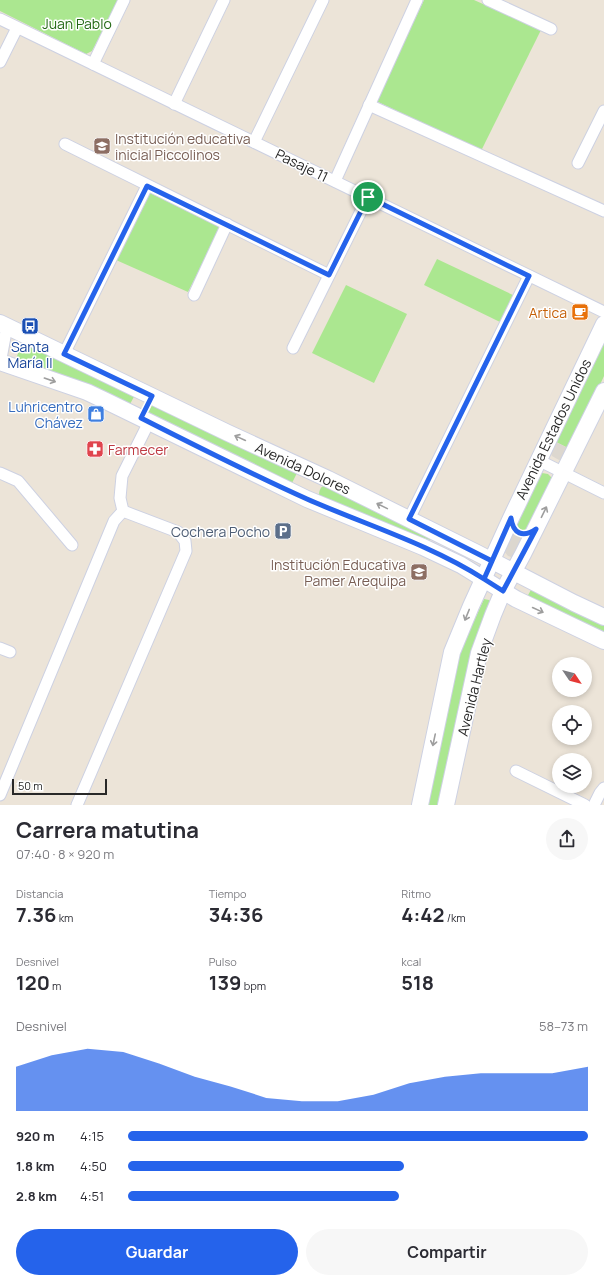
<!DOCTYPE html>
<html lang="es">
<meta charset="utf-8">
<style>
:root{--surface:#fff;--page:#f7f7f7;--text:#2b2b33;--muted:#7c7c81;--accent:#2563eb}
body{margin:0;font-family:Manrope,sans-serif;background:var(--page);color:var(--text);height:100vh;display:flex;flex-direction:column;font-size:15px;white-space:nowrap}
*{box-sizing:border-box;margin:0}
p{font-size:13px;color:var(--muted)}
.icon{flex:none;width:22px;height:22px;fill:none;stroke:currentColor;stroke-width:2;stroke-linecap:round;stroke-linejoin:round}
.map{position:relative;height:805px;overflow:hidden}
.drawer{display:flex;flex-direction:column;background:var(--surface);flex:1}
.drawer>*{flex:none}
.needle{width:26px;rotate:125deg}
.buttons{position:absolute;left:552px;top:657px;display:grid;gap:8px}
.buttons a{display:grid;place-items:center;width:40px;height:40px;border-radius:50%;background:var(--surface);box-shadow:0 2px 6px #0003;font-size:20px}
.scale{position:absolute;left:12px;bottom:10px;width:95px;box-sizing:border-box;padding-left:4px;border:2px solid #282828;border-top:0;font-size:11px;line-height:14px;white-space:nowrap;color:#282828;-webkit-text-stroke:3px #fff;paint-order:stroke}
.pin{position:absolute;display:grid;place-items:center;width:34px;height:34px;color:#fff;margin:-17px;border:2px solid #fff;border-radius:50%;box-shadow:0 1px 4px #0007}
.round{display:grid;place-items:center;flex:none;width:42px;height:42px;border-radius:21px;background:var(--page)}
.head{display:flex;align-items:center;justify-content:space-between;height:68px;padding:0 16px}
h1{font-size:22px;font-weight:700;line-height:30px}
.stats{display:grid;grid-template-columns:repeat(3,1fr);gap:6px;height:68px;padding:4px 16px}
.stats div{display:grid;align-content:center}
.stats b{font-size:20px;font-weight:700}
.stats small{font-size:11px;font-weight:400}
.stats p{font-size:11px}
.chart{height:112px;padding:8px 16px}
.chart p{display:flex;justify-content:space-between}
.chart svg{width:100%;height:72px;margin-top:4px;fill:var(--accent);opacity:.7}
.button{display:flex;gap:8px;margin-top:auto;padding:8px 16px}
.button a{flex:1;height:46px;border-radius:24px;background:var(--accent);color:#fff;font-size:16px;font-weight:700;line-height:46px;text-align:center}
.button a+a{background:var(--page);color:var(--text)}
ul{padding:0 16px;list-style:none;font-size:13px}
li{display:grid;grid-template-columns:64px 48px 1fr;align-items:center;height:30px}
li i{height:10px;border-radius:5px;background:var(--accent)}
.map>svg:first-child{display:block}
.green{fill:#abe790}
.plaza{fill:#dcd7cf}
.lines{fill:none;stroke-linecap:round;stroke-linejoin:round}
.street-casing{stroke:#cdd1e2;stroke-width:13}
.secondary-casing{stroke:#cdd1e2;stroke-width:18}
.street{stroke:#fff;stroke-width:11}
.secondary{stroke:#fff;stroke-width:16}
.oneway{stroke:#9e9e9e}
.route-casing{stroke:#fff;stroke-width:8}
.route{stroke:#2563eb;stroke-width:5}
.labels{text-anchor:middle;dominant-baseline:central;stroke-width:3;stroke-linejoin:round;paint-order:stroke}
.park-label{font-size:14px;fill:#236814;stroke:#fff}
.education-label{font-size:14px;fill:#785e54;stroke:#fff;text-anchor:start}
.street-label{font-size:14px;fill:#282828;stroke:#fff}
.food-label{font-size:14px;fill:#c56008;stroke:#fff;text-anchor:end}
.transit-label{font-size:14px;fill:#164399;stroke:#fff}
.shop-label{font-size:14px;fill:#366cbe;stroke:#fff;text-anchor:end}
.health-label{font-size:14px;fill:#be3a42;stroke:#fff;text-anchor:start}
.service-label{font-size:14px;fill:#4e5e75;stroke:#fff;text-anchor:end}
</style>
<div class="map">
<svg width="604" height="805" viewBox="0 0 604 805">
<rect width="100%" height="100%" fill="#ece4d8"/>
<g class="green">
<path d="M0 0H118L92 51 86 54 0 11Z"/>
<path d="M424 0H474L541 30 481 151 376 101Z"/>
<path d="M148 192 221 227 188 292 116 260Z"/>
<path d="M437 259 513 295 500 322 424 285Z"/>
<path d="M346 285 407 314 374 383 312 353Z"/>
<path d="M23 341 135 395 130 404 15 361Z"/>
<path d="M604 342V376L570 449 556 442Z"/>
<path d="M153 403 297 473 291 485 148 413Z"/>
<path d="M542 473 548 474 552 478 528 530C523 531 519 530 517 524L538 476Z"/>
<path d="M326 485 431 538 430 540 371 521 320 497 319 495C319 490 321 486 326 485Z"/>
<path d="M532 588 604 625V634L527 597Z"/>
<path d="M484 599 489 600 492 602 440 805H426L459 654Z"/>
</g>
<g class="plaza">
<path d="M556 442 570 449 563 459 559 460 552 456 550 452Z"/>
<path d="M511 529 514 532 523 537 515 557H511L508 556 504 551Z"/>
</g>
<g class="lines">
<defs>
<g id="street">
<path d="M488 0 551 29"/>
<path d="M0 19 604 312"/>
<path d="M0 62 17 28"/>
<path d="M93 64 124 0"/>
<path d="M174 104 224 0"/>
<path d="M369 105 604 211"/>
<path d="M254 142 323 0"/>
<path d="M65 144 329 275"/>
<path d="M578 163 604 111"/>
<path d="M335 181 417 0"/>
<path d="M194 295 227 224"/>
<path d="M293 348 368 197"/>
<path d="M64 354 147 186"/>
<path d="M0 364 7 326"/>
<path d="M538 460 604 493"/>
<path d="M0 473 18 481 72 545"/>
<path d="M123 511 120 498 122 476 149 422"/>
<path d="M409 519 529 276"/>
<path d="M0 648 10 652"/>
<path d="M516 771 585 805"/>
<path d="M0 795 114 521 123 511 178 532 185 541 186 551 77 805"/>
<path d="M594 805 600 793 604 788"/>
</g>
<g id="secondary">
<path d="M0 323 228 433 328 479 477 553 574 603 604 617"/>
<path d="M0 362 87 392 106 401 307 499 423 547 461 565 516 599 604 641"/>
<path d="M420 805 452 652 471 606 511 518 604 324"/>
<path d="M446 805 479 653 493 615 503 591 523 554 604 391"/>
</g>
</defs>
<use href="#street" class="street-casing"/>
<use href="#secondary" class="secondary-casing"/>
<use href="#street" class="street"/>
<use href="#secondary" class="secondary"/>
</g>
<defs><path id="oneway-shaft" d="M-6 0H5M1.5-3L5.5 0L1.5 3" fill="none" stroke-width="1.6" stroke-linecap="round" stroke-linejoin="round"/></defs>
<g class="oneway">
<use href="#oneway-shaft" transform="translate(50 380) rotate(19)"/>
<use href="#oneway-shaft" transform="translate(240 438) rotate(-155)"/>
<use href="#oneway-shaft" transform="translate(382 506) rotate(-154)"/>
<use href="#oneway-shaft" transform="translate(544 512) rotate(-64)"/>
<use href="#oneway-shaft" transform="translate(538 610) rotate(25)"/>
<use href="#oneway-shaft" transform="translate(467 615) rotate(112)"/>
<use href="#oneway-shaft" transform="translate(434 740) rotate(102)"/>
</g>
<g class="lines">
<defs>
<path id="route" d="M368 197 529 276 409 519 492 561 484 579 503 591 536 529C523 538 513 534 511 518L484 579C429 544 366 525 307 499 251 474 196 446 141 418L152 396 64 354 147 186 329 275 368 197"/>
</defs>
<use href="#route" class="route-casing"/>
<use href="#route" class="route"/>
</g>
<defs>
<symbol id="school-square" viewBox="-11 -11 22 22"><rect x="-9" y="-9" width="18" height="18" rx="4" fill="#8d6e63" stroke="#fff"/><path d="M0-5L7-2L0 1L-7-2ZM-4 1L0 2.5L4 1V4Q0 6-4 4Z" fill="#fff"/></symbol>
<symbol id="cafe-square" viewBox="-11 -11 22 22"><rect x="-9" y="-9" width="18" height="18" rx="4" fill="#e8710a" stroke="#fff"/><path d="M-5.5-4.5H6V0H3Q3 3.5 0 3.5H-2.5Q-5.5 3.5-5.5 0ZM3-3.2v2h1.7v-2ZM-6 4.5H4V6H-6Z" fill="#fff"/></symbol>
<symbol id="bus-square" viewBox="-11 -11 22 22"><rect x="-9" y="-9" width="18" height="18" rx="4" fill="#1a4fb4" stroke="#fff"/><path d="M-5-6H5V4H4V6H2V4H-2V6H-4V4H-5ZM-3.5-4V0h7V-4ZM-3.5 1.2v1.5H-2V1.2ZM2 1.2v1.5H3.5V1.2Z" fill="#fff"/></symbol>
<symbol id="shop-square" viewBox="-11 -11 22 22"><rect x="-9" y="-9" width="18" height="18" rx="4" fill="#3f7fe0" stroke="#fff"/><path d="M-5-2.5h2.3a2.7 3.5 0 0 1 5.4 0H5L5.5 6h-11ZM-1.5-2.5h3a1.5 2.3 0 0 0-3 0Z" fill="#fff"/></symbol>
<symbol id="pharmacy-square" viewBox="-11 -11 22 22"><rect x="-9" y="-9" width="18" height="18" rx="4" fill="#e0444e" stroke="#fff"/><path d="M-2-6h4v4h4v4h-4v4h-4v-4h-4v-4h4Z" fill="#fff"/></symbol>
<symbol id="parking-square" viewBox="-11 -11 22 22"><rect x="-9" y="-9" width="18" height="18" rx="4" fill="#5c6f8a" stroke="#fff"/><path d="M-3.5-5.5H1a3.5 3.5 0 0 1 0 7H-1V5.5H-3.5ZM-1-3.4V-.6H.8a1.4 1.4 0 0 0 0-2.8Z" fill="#fff"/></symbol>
</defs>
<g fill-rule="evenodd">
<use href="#school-square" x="92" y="136" width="20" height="20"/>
<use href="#cafe-square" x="570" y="302" width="20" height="20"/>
<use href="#bus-square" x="20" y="316" width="20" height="20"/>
<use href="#shop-square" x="86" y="404" width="20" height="20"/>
<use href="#pharmacy-square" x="85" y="439" width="20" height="20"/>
<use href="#parking-square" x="273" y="521" width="20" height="20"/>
<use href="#school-square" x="409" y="562" width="20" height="20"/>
</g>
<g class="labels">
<g class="park-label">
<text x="77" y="23">Juan Pablo</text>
</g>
<g class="education-label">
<text x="115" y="138">Institución educativa<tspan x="115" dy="16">inicial Piccolinos</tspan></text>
<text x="406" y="564" text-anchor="end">Institución Educativa<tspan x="406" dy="16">Pamer Arequipa</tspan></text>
</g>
<g class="street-label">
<text transform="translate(302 165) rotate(26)">Pasaje 11</text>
<text transform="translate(553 429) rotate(-64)">Avenida Estados Unidos</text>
<text transform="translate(303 468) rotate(25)">Avenida Dolores</text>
<text transform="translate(474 687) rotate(-76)">Avenida Hartley</text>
</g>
<g class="food-label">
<text x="567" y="312">Artica</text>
</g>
<g class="transit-label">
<text x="30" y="346">Santa<tspan x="30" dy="16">María II</tspan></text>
</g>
<g class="shop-label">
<text x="83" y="406">Luhricentro<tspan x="83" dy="16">Chávez</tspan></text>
</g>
<g class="health-label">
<text x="108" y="449">Farmecer</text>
</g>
<g class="service-label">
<text x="270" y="531">Cochera Pocho</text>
</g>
</g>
</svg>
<div class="buttons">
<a><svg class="needle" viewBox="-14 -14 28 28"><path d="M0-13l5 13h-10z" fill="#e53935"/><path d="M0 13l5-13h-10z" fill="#7c7c81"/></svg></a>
<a><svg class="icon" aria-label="locate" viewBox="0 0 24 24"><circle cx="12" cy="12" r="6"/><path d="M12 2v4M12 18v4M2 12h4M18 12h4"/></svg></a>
<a><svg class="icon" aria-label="layers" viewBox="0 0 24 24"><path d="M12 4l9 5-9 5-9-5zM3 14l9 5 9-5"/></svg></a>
</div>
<div class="scale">50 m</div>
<div class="pin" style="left:368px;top:197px;background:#1e9e55"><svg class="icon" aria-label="arrive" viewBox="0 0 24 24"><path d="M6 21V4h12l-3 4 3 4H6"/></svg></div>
</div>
<section class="drawer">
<div class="head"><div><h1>Carrera matutina</h1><p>07:40 · 8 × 920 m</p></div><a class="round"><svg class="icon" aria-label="share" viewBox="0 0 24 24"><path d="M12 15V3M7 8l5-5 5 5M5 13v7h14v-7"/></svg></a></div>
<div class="stats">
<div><p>Distancia</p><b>7.36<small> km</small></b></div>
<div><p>Tiempo</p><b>34:36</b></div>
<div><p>Ritmo</p><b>4:42<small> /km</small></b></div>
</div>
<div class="stats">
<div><p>Desnivel</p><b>120<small> m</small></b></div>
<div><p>Pulso</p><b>139<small> bpm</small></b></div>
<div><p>kcal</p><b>518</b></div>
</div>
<div class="chart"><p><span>Desnivel</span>58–73 m</p>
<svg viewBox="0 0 160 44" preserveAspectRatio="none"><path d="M0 44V17L10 10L20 6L30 8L40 15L50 23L60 29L70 36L80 38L90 38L100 34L110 27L120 23L130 21L140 21L150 21L160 17V44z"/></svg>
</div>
<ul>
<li><b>920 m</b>4:15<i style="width:100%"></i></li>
<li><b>1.8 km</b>4:50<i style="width:60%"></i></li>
<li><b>2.8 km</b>4:51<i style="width:59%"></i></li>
</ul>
<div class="button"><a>Guardar</a><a>Compartir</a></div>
</section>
